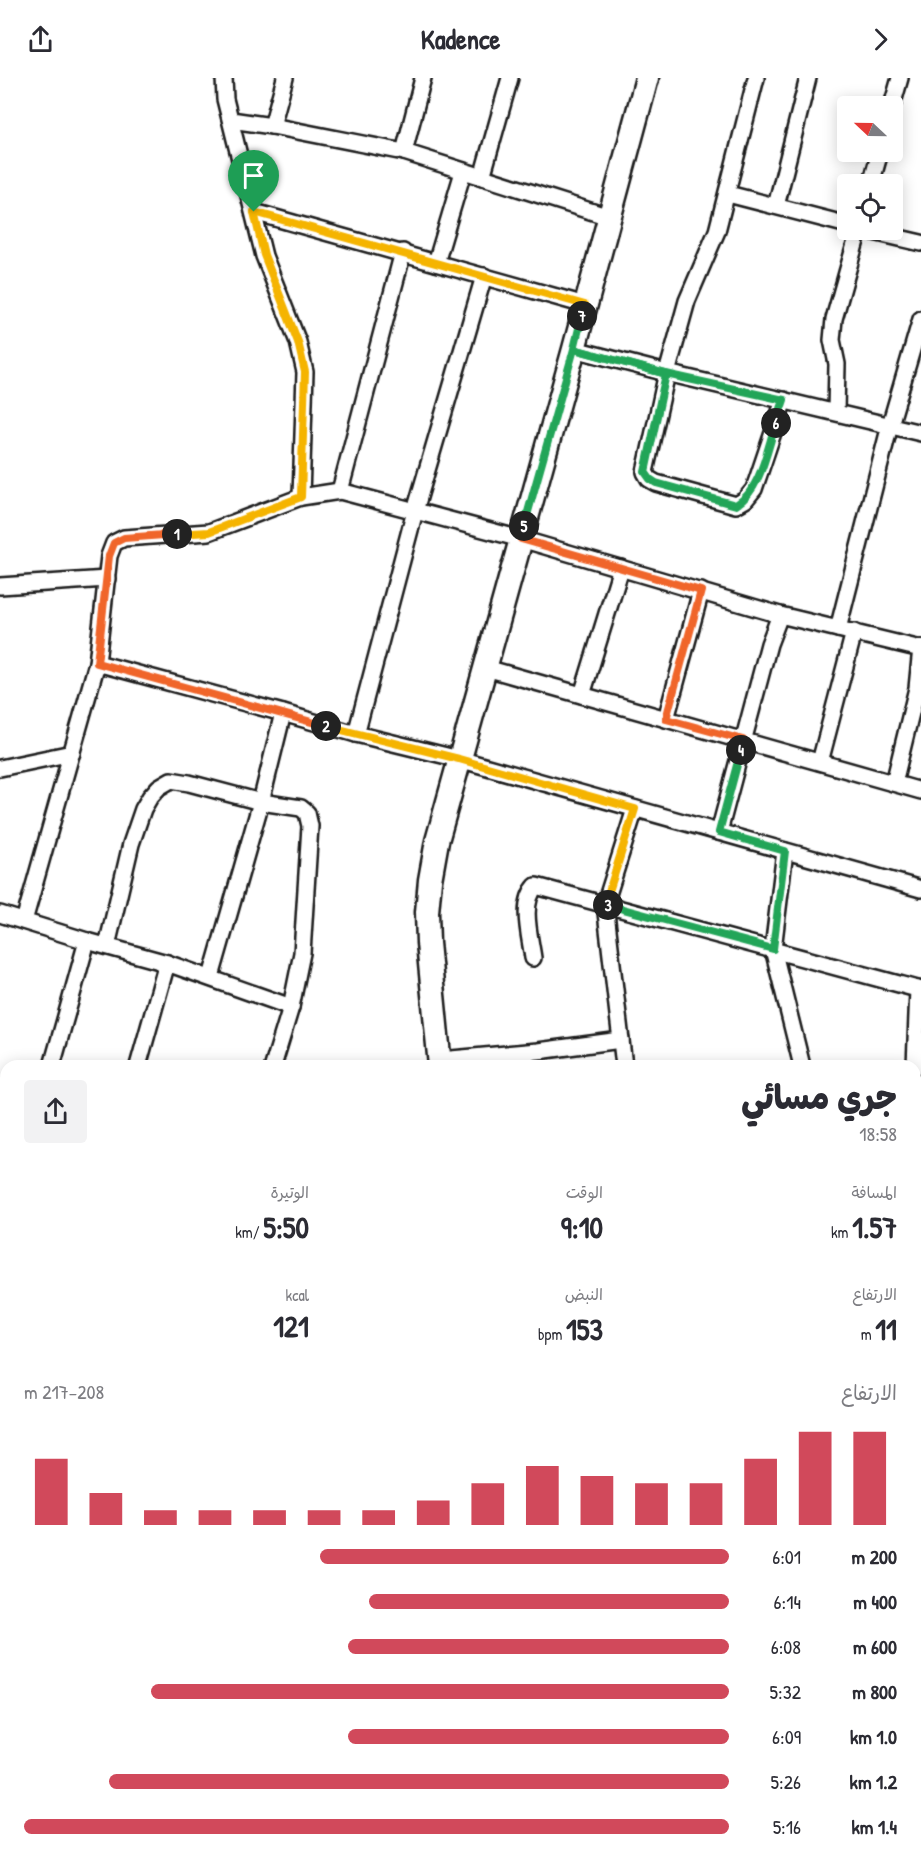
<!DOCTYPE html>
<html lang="ar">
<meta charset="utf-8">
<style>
:root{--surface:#fff;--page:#f2f2f3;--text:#2b2b33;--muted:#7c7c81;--accent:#d1495b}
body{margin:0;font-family:"Patrick Hand","Playpen Sans Arabic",sans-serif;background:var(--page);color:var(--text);direction:rtl;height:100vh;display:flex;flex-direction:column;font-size:22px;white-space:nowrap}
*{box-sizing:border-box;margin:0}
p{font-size:20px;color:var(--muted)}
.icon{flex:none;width:33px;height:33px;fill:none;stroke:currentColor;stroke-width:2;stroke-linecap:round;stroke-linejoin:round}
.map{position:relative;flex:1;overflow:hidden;direction:ltr}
.details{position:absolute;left:0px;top:982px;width:921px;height:802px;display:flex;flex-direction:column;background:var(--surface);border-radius:18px 18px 0 0;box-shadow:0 3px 15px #0003;direction:rtl}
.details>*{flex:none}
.needle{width:39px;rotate:292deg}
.tools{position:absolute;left:837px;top:18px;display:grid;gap:12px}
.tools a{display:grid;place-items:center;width:66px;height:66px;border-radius:6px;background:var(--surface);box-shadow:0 3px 15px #0003;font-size:30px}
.pin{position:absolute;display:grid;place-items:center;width:51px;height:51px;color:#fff;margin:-62px -26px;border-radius:50% 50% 50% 0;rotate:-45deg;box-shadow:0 0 6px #0007}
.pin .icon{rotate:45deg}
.km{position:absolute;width:30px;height:30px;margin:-15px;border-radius:50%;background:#222;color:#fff;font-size:16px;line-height:30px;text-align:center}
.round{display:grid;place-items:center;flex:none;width:63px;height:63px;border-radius:6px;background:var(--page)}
.summary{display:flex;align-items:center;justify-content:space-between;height:102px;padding:0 24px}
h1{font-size:33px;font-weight:800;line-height:45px}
.stats{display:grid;grid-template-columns:repeat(3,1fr);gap:9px;height:102px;padding:6px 24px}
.stats div{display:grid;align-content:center}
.stats b{font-size:30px;font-weight:800}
.stats small{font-size:16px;font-weight:400}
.stats p{font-size:16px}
.chart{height:168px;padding:12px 24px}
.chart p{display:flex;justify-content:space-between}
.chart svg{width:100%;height:108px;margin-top:6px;stroke:var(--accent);stroke-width:6}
ul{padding:0 24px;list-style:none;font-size:20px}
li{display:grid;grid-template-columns:96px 72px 1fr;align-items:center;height:45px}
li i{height:15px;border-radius:8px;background:var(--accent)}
header{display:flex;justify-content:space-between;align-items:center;height:78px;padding:0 24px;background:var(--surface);font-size:27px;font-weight:800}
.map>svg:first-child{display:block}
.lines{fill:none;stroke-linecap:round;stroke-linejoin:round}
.street-casing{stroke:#1c1c1c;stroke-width:20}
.secondary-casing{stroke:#1c1c1c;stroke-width:27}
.street{stroke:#fff;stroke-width:15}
.secondary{stroke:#fff;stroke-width:22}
.split-1-casing{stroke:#fff;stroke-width:12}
.split-2-casing{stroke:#fff;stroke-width:12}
.split-3-casing{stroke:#fff;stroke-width:12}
.split-4-casing{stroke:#fff;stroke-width:12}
.split-5-casing{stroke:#fff;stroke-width:12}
.split-6-casing{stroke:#fff;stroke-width:12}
.split-7-casing{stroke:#fff;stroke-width:12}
.split-8-casing{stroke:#fff;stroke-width:12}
.split-1{stroke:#f5b400;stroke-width:8}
.split-2{stroke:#f0652b;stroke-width:8}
.split-3{stroke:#f5b400;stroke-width:8}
.split-4{stroke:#22a559;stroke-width:8}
.split-5{stroke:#f0652b;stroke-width:8}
.split-6{stroke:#22a559;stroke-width:8}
.split-7{stroke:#22a559;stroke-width:8}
.split-8{stroke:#f5b400;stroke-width:8}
</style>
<header><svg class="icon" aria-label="forward" viewBox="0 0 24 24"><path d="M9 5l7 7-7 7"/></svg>Kadence<svg class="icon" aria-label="share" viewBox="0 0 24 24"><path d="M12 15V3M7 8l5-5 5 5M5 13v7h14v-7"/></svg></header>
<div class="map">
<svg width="921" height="1784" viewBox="0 0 921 1784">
<rect width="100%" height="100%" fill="#fff"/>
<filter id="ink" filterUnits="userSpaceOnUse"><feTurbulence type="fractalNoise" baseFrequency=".0167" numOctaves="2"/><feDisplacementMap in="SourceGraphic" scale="12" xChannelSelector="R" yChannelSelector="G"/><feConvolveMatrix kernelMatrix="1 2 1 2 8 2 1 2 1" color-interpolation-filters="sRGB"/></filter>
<g filter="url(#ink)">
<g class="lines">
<defs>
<g id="street">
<path d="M224 0 225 21 264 178 298 264 305 294 301 419"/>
<path d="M756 0 717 153 687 223 667 295 645 394 649 401 656 405 736 427 745 422 754 411 784 322"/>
<path d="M892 28 900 0"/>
<path d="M231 42 272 48 404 74 609 139"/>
<path d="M272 48 285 0"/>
<path d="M404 74 423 0"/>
<path d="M482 99 510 0"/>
<path d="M871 106 880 74"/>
<path d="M728 116 848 147"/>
<path d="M776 128 808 0"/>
<path d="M254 134 585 227"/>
<path d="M865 152 921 165"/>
<path d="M436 185 463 94"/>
<path d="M574 271 667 295 921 355"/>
<path d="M836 334 837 286 832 262 834 241 859 152"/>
<path d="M340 413 403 174"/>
<path d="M0 508 107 501"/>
<path d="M838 551 890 347 921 241"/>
<path d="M97 585 283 635 356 656 459 681 921 811"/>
<path d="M486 590 921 713"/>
<path d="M582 617 621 490"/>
<path d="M666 641 701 513"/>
<path d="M356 656 415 433 484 198"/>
<path d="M820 684 854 554"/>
<path d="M0 690 72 675"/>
<path d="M894 705 917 610 921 570"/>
<path d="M719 754 769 566 780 537"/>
<path d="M785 773 773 871 802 988"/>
<path d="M0 836 87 863 167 885 291 929"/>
<path d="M24 843 97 585 109 478 114 465 124 460 209 454 301 419 340 413 521 461 780 537 921 571"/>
<path d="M107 868 131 766 143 731 150 719 159 709 171 702 189 705 261 724 301 730 307 735 310 748 302 875 291 929 273 988"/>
<path d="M533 880C530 858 520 825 536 808L921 912"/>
<path d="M211 899 261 724 283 635"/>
<path d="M440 982 538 973 621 962"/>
<path d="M52 988 87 863"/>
<path d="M138 988 167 885"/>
<path d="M624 988 605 826 635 731"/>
<path d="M915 988 918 911"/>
<path d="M915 1012 917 1100"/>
<path d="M0 1055 6 1056"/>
<path d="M0 1171 6 1151"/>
<path d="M0 1234 6 1235"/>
<path d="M915 1295 921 1270"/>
<path d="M915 1305 921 1307"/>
<path d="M915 1391 921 1392"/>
<path d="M0 1410 6 1411"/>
<path d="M915 1542 921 1544"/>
<path d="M915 1666 921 1649"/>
<path d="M915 1693 921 1700"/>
<path d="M402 1779 404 1784"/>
</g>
<g id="secondary">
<path d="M440 988 428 865 427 834 430 802 437 763 574 271 647 0"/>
<path d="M0 1576 6 1571"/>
</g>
</defs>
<use href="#street" class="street-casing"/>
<use href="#secondary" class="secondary-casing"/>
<use href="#street" class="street"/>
<use href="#secondary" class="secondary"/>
</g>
</g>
<g class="lines" filter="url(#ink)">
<defs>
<path id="split-1" d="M177 456 209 454 301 419 305 294 298 264 264 177 254 134"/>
<path id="split-2" d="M177 456 124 460 114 465 109 478 97 585 326 648"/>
<path id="split-3" d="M326 648 459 681 635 731 605 826 608 827"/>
<path id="split-4" d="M608 827 773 871 785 773 719 754 741 672"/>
<path id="split-5" d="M524 448 521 461 701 513 666 641 743 662 741 672"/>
<path id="split-6" d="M524 448 574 271 666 296 784 322 776 345"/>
<path id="split-7" d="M582 238 574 271 666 296 645 394 650 401 656 405 736 427C761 412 767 371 776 345"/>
<path id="split-8" d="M254 134 585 227 582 238"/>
</defs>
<use href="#split-1" class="split-1-casing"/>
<use href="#split-2" class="split-2-casing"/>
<use href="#split-3" class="split-3-casing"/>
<use href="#split-4" class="split-4-casing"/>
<use href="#split-5" class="split-5-casing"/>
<use href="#split-6" class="split-6-casing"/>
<use href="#split-7" class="split-7-casing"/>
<use href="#split-8" class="split-8-casing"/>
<use href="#split-1" class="split-1"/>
<use href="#split-2" class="split-2"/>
<use href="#split-3" class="split-3"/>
<use href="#split-4" class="split-4"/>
<use href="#split-5" class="split-5"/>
<use href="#split-6" class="split-6"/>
<use href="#split-7" class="split-7"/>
<use href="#split-8" class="split-8"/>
</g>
</svg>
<div class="tools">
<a><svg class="needle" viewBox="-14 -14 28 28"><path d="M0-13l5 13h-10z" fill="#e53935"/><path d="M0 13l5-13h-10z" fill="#7c7c81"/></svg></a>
<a><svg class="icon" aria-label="locate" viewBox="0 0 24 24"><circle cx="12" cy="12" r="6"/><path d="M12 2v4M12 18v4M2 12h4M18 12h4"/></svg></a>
</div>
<div class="pin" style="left:254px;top:134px;background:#1e9e55"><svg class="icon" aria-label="arrive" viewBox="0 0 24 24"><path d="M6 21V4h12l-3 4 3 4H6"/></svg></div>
<b class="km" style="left:177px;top:456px">1</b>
<b class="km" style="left:326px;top:648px">2</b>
<b class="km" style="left:608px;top:827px">3</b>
<b class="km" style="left:741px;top:672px">4</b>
<b class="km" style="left:524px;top:448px">5</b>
<b class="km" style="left:776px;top:345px">6</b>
<b class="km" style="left:582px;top:238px">7</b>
<section class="details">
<div class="summary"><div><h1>جري مسائي</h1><p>18:58</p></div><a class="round"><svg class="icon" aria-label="share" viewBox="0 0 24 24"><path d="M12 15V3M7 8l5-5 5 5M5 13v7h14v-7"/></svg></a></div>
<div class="stats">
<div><p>المسافة</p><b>1.57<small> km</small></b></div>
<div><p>الوقت</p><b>9:10</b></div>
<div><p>الوتيرة</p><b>5:50<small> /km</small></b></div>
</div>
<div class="stats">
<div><p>الارتفاع</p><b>11<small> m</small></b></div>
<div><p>النبض</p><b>153<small> bpm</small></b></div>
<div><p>kcal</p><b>121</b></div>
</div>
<div class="chart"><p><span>الارتفاع</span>208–217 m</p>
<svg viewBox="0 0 160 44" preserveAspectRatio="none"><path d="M5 44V17M15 44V31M25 44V38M35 44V38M45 44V38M55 44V38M65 44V38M75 44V34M85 44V27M95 44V20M105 44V24M115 44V27M125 44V27M135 44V17M145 44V6M155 44V6"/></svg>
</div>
<ul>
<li><b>200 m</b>6:01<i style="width:58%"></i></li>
<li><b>400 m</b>6:14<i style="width:51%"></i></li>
<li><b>600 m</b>6:08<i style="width:54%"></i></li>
<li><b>800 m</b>5:32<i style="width:82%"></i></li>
<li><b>1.0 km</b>6:09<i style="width:54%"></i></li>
<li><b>1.2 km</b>5:26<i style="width:88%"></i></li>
<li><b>1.4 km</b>5:16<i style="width:100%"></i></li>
</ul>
</section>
</div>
